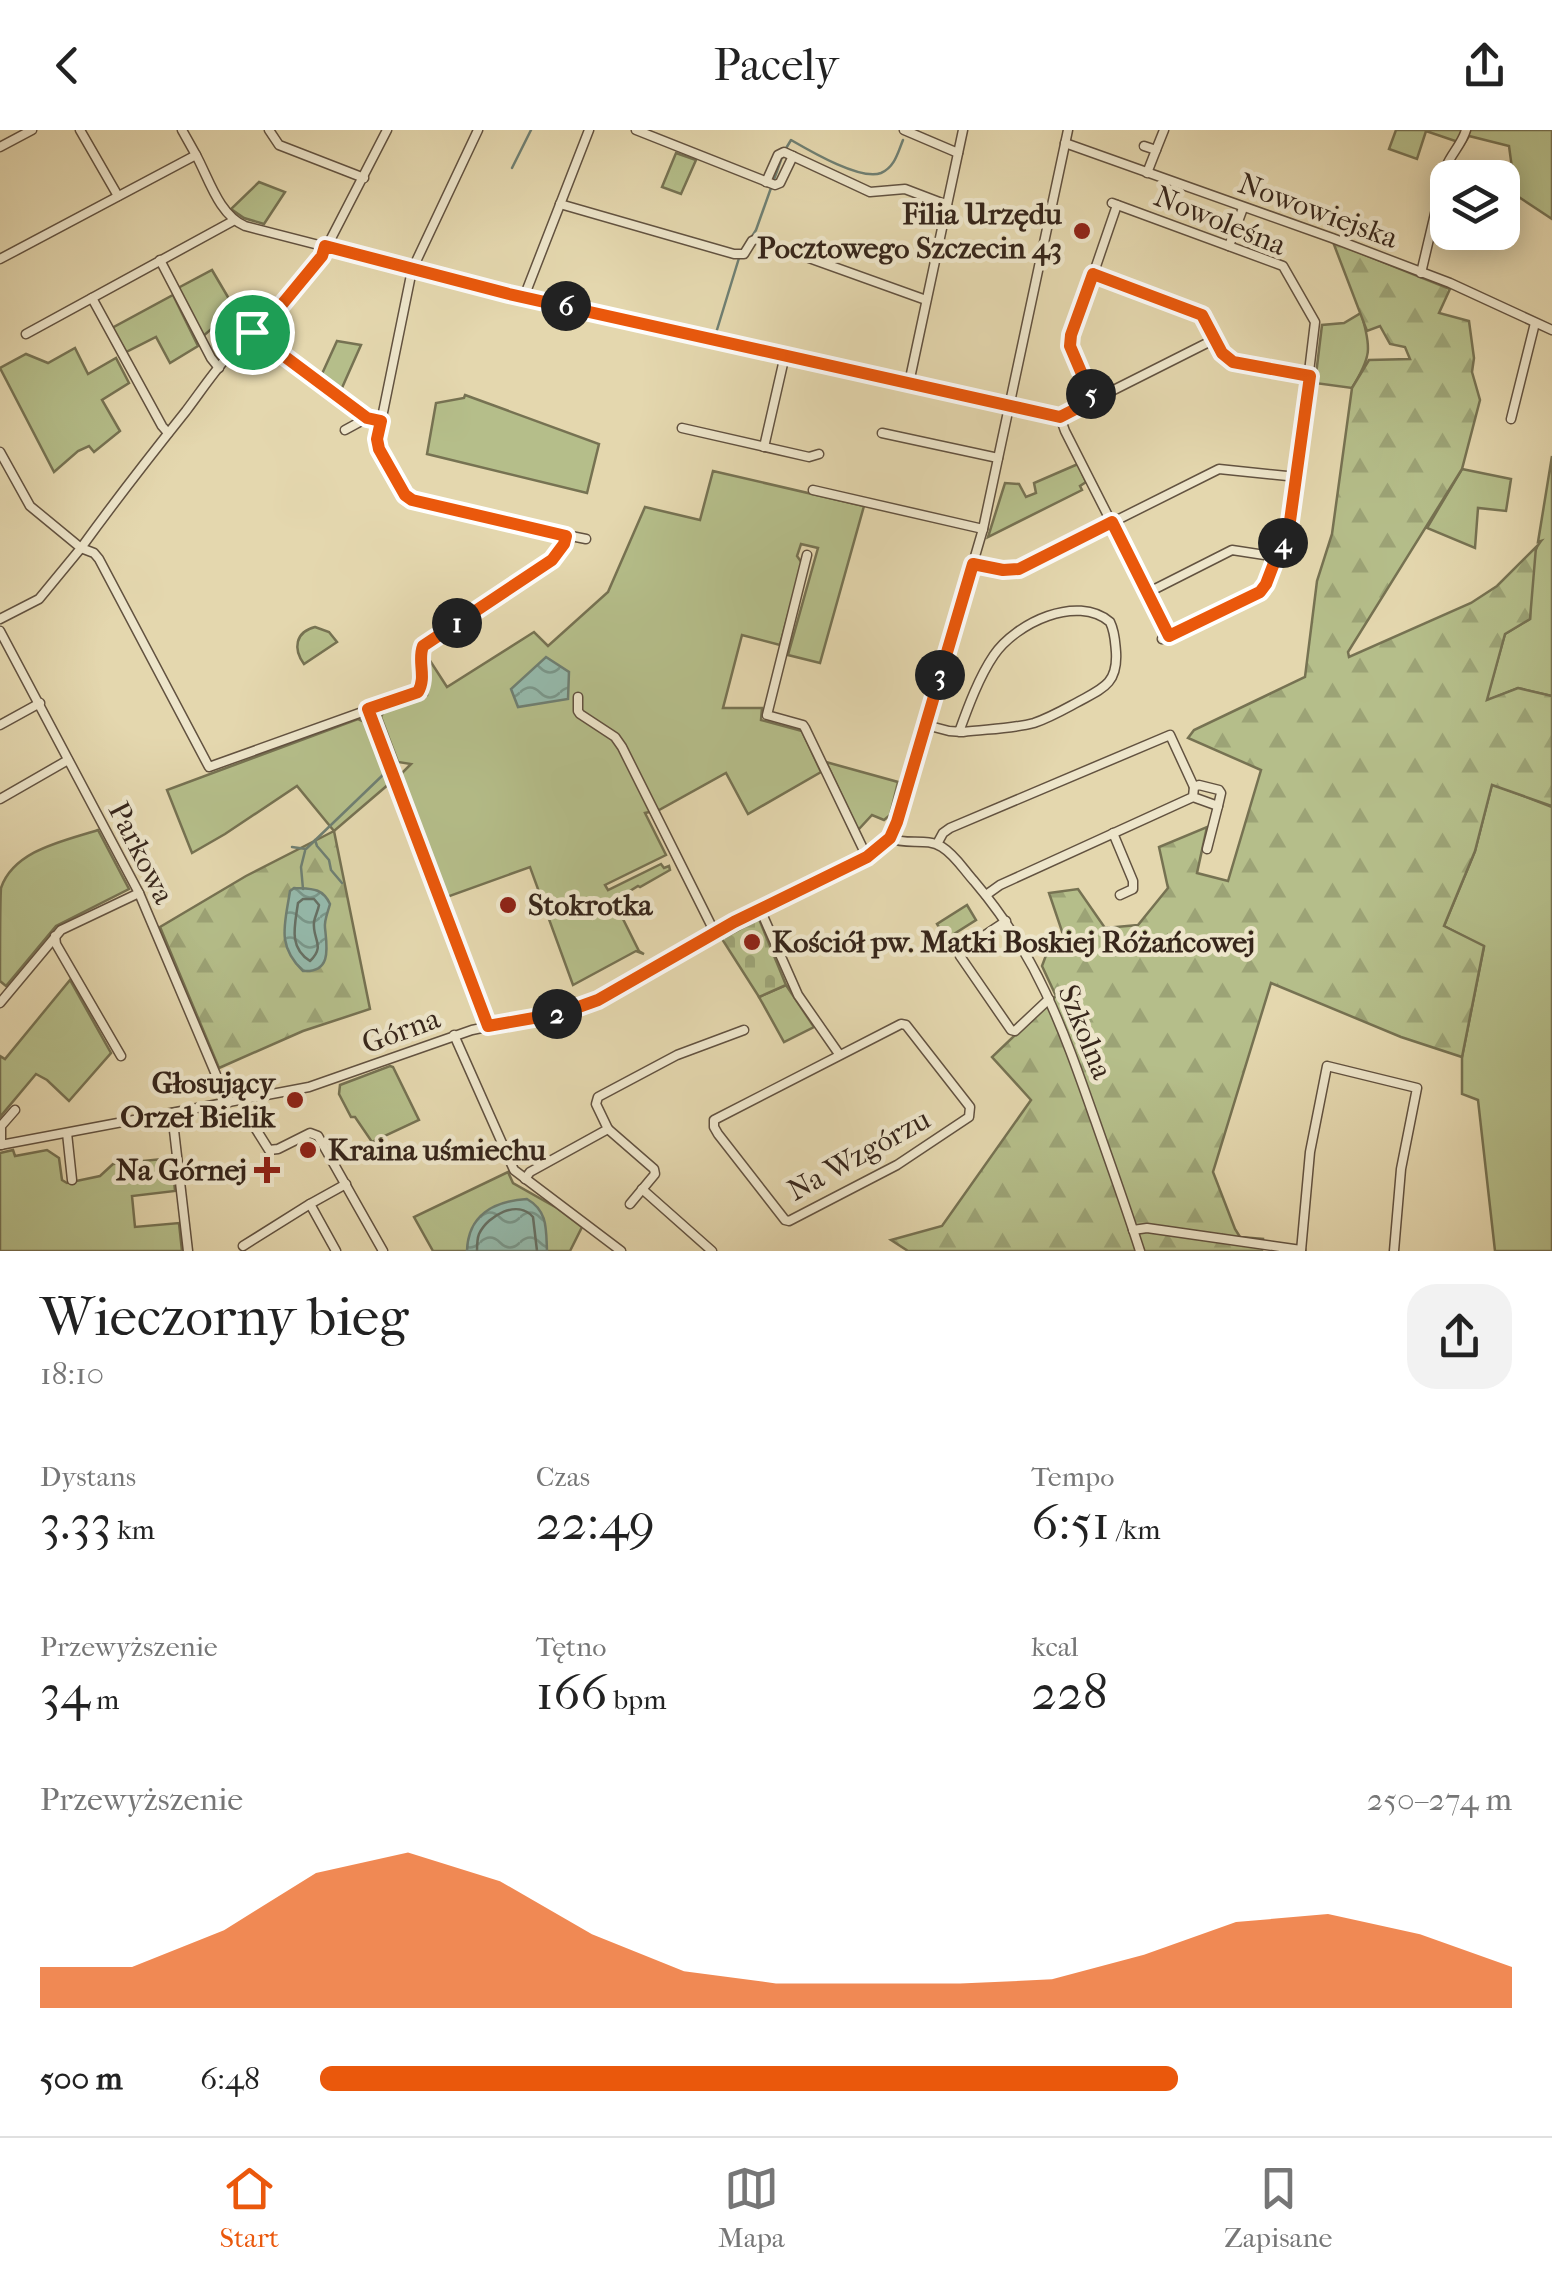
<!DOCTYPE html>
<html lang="pl">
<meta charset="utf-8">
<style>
:root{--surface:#fff;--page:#f2f2f2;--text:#222;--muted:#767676;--line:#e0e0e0;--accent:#ea580c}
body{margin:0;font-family:"IM FELL French Canon",serif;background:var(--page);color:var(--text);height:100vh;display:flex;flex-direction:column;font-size:38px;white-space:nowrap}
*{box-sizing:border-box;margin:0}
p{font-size:32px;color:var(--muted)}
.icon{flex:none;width:55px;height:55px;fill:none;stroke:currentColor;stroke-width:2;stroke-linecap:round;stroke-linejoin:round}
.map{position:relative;height:1121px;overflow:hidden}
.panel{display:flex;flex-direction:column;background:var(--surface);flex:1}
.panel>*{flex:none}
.buttons{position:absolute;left:1430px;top:30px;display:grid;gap:20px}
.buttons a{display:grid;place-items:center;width:90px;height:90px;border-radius:20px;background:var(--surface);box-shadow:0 5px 25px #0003;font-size:50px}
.pin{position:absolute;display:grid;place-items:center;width:85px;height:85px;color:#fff;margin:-42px;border:5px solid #fff;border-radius:50%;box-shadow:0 2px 10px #0007}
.km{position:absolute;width:50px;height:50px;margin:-25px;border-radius:50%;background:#222;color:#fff;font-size:28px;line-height:50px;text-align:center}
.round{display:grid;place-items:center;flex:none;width:105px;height:105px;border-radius:30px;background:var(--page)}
.headline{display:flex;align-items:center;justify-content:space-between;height:170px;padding:0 40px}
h1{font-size:55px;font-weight:600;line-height:75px}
.stats{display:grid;grid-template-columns:repeat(3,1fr);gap:15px;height:170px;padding:10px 40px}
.stats div{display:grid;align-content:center}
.stats b{font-size:50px;font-weight:600}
.stats small{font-size:28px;font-weight:400}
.stats p{font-size:28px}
.chart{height:280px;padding:20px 40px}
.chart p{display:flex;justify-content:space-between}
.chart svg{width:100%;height:180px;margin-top:10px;fill:var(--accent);opacity:.7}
ul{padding:0 40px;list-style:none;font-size:32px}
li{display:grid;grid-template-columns:160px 120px 1fr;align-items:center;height:75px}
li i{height:25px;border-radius:12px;background:var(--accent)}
header{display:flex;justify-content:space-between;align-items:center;height:130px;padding:0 40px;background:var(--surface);font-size:45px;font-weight:600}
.tabs{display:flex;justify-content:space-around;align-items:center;height:140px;border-top:2px solid var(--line);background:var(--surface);font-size:28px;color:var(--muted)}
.tabs a{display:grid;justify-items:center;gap:5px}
.tabs .on{color:var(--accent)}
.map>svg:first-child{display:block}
.green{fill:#b5be8a;stroke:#767252;stroke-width:2.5}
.forest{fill:url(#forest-firs);stroke:#767252;stroke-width:2.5}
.cemetery{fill:url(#cemetery-stones);stroke:#767252;stroke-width:2.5}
.water{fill:url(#water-waves);stroke:#6f7f72;stroke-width:2.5}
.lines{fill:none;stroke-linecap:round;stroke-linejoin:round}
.shore{stroke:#667064;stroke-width:2.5}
.stream{stroke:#6f7f72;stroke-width:2.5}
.minor-casing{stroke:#625240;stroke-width:11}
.minor{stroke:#ede5ca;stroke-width:8}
.route-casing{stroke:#fff;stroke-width:20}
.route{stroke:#ea580c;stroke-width:12}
.poi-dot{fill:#8f2418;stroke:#ede5ca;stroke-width:4}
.labels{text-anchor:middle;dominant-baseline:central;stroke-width:9;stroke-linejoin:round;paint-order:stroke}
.street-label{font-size:30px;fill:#37261b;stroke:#ede5ca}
.poi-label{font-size:30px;font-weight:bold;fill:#37261b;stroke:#ede5ca;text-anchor:end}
</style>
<header><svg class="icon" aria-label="back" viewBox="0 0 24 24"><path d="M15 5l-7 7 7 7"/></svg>Pacely<svg class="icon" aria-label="share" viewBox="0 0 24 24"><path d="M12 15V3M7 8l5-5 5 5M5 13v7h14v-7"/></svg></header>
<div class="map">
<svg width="1552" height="1121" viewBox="0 0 1552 1121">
<defs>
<pattern id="forest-firs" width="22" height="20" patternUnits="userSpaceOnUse" patternTransform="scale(2.5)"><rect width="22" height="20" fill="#b5be8a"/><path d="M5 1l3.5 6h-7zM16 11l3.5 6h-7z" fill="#9ca376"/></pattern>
<pattern id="cemetery-stones" width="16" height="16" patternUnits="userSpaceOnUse" patternTransform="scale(2.5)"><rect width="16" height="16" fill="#b5be8a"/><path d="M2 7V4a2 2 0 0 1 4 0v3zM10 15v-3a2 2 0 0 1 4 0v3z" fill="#9ca376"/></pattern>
<pattern id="water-waves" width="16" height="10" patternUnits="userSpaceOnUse" patternTransform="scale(2.5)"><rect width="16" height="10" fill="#95baac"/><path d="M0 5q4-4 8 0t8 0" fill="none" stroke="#7a978b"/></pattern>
</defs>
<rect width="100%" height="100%" fill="#e4d7ae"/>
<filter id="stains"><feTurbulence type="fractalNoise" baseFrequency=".002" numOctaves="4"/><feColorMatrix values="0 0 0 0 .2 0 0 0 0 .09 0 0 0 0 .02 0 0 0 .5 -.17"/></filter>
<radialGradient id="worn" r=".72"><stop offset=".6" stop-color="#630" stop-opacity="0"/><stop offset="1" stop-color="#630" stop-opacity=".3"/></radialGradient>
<g class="green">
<path d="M1396 0H1552V89L1505 58 1512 38 1509 16 1469 6 1464 14 1426 1 1417 29 1389 19Z"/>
<path d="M676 23 696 30 681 64 662 57Z"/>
<path d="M259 52 285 62 264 94 244 88 231 79Z"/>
<path d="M212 140 235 179 202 207 178 158Z"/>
<path d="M173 165 198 216 170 233 156 207 126 222 112 198Z"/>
<path d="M1361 183C1372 219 1371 227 1352 258L1315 253 1322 195 1344 193Z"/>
<path d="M337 211 361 215 341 260 321 246Z"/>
<path d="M75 218 88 244 116 228 129 253 102 270 120 301 94 322 89 316 78 321 54 342 0 238 26 224 48 233Z"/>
<path d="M465 265 599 314 587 363 427 324 436 273 464 268Z"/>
<path d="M1552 326V566L1518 558 1486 571 1505 504 1530 489C1531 466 1526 429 1541 411L1538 412Z"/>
<path d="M1078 334 1086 352 1080 356 1082 360 988 407 1005 353 1019 354 1026 367 1036 363 1034 353Z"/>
<path d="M1462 339 1511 349 1506 381 1478 378 1475 418 1427 398Z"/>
<path d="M713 341 864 376 820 533 788 525 818 418 801 414 797 426 802 433 780 515 742 505 723 578H762L761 590 802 601 821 642 748 684 726 643 659 680 645 683 666 725 605 755 608 760 661 734 664 738 669 736 670 740 640 757 638 756 614 771 639 821 644 824 636 821 573 855 530 737 447 767 401 644 411 634 398 632 381 587 385 579 427 565V526L447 557 534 502 548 516 608 462 645 377 700 390Z"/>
<path d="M315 497 329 502 337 512 304 534C293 519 295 502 315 497Z"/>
<path d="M358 589 367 593 390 653 334 701 297 656 225 704 192 723 167 660Z"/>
<path d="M826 632 898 652 890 685 884 690 872 685 858 700Z"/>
<path d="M1492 654 1552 677V1121H1495L1478 970 1462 964V927L1484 817 1444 796 1475 721Z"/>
<path d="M98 700 129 759 56 796 6 856 0 851C0 832 0 772 1 758 14 720 64 711 98 700Z"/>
<path d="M967 775 976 790 946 809 937 794Z"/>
<path d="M70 850 111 923 69 971 47 950 36 944 0 987V926L5 929Z"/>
<path d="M786 855 814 897 784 912 759 867Z"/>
<path d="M390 936 393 937 419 990 372 1012 355 987H351L339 964 340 955Z"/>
<path d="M13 1020 15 1026 47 1020 59 1028 62 1050 67 1053 100 1046 113 1034 172 1028 175 1061 132 1066 135 1097 179 1093 182 1121H0V1023Z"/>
<path d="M508 1042 513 1053 557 1078 582 1097 570 1121H433L414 1087Z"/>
</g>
<g class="forest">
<path d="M1333 112 1450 159 1439 183 1469 191 1474 228 1472 242 1480 270 1462 339 1348 522 1349 527 1471 473 1497 456 1536 417 1530 489 1505 504 1487 570 1518 558 1552 566V676L1492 655 1475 721 1444 796 1484 816 1462 927 1401 907 1271 853 1213 1042 1235 1099 1240 1107 1263 1109 1262 1121H908L891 1110 942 1096 1031 970 992 927 1056 866 1042 836 1048 820 1069 822 1049 763 1078 759 1105 798 1138 795 1168 758 1159 717 1207 697 1197 743 1228 751 1261 640 1188 608 1194 600 1305 547 1317 451 1332 404 1352 258 1369 230 1410 229 1405 217 1390 214 1380 196 1367 201Z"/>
<path d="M334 701 370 879 303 901 219 938 160 797 246 746Z"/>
</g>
<path class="cemetery" d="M759 789 786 855 759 867 722 809Z"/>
<g class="water">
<path d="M546 527 569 542 568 569 518 577 511 559Z"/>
<path d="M294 758C311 759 322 757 330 774 328 782 324 790 325 798 327 817 332 843 303 841 276 815 285 794 290 761Z"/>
<path d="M527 1069C548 1081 546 1099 547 1121H467C468 1085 494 1071 527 1069Z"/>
</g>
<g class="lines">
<g class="shore">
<path d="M303 769H314L319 775C318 781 315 786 314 792 312 809 326 816 310 831 288 817 295 795 298 773Z"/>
<path d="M477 1121C477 1116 477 1109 479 1104 488 1085 518 1069 533 1087L537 1121"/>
</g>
<g class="stream">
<path d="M785 20 791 10C810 21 861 51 881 43 895 37 898 22 903 10"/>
<path d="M512 38 531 0"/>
<path d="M751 108 756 100 782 27"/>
<path d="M716 203 739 128"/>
<path d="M315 710 317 716 329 730 331 740 342 753"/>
<path d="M292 717 306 719 386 642"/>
<path d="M303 759 301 737 305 721"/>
</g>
<defs>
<g id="minor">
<path d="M80 0 118 66"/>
<path d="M269 0 279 15 364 48"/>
<path d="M387 0 322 126 265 195C232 213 208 252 186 281 150 326 115 371 81 418L94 423 99 429 209 637 418 562C427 547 417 531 423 516L552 430 564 414 566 405 411 370 405 365 379 319V302L412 140 478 0"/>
<path d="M636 0 775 55 780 53 793 26"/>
<path d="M904 0 958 23"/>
<path d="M1065 13 1332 108 1450 153 1552 200"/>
<path d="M1144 16 1156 20 1147 43"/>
<path d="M0 17 32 0"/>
<path d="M1156 20 1164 0"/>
<path d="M196 25C209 49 219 85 245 96L509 164 1060 287 1215 209"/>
<path d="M766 52 778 25 784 22 870 62 905 59 947 75"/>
<path d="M1112 73 1283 136 1315 192 1291 391 1267 455 1260 461 1162 509"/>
<path d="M560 74 734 124H744L752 111 756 109 926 170"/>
<path d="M1229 116 1243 78"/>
<path d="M0 129 196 25 182 0"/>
<path d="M160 130 211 228 219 238"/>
<path d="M1421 143 1446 37C1451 24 1462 14 1466 0"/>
<path d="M1093 145 1202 185 1222 223 1233 232 1309 246"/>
<path d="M524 167 589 0"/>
<path d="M92 168 162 296 168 303"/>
<path d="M252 202 367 288"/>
<path d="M26 204 233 91"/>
<path d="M909 253 963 0"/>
<path d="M1093 269 1072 224 1070 212 1117 75"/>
<path d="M1060 287 1065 301 1169 506"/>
<path d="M1511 289 1535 193"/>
<path d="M682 298 809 327 819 324"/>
<path d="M345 300 367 288 381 291"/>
<path d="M882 303 998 328"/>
<path d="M764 317 785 225"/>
<path d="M0 322 30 376 81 418 39 469 0 489"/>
<path d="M813 360 983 399"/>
<path d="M566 405 586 409"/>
<path d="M807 425 767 585 803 595 805 598 867 727"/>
<path d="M973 435 1003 440 1019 439 1219 339 1297 347"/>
<path d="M1147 463 1232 420 1278 427"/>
<path d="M0 501 139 763 228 973"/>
<path d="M578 567V581L580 584 615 607 622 617 715 803"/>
<path d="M369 579 489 896"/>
<path d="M0 595 40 573"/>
<path d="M926 595 949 601 963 602C986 599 1011 599 1034 593 1049 588 1063 580 1076 573 1101 559 1118 555 1116 522 1115 511 1115 502 1110 492 1077 464 1016 493 994 525 979 547 968 577 959 602"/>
<path d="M0 669 68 630"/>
<path d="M1113 703 1133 751V759L1120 765"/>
<path d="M890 708C907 716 926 707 942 717 955 725 964 740 974 751 1038 826 1063 899 1095 990 1110 1033 1126 1077 1140 1121"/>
<path d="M937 714 943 703 950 698 1170 605 1194 657"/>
<path d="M1207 719 1218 676"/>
<path d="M986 765 1000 755 1193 667 1194 657 1199 655 1219 660 1221 663 1218 676 1193 667"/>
<path d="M760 779 798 865 839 924"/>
<path d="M1006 791 961 821 960 826 1011 900 1015 901 1049 869"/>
<path d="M55 806 56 814 121 926"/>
<path d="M0 873 61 800 139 763"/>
<path d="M901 894 906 895 970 977 969 987 897 1035 789 1091 785 1090 718 1004 714 997V990Z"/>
<path d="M454 905 514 1040 621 1121"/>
<path d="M244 970 247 985 269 1020 278 1019 310 1003 318 1006 383 1121"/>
<path d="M172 983 188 1121"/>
<path d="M608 999 654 1039 655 1044 630 1074"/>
<path d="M67 1003 72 1050"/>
<path d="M0 1015 309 957 472 900 578 878 604 866 749 785 867 727 890 708 899 686 983 399 1068 0"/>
<path d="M1 1015V996L15 980"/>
<path d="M525 1049 530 1042 608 999 596 974 598 967 677 925 744 900"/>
<path d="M642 1059 712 1121"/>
<path d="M1133 1100 1147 1098 1301 1120"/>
<path d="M243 1116 310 1074"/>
<path d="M336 1121 310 1074 346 1054"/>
<path d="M1301 1121 1310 1022 1327 936 1417 958 1401 1039 1394 1121"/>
</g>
</defs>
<use href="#minor" class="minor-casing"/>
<use href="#minor" class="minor"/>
</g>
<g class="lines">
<defs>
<path id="route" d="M325 116 509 164 1060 287 1093 270 1070 216 1071 205 1093 144 1202 185 1222 223 1233 232 1310 246 1290 391 1266 454 1260 462 1169 506 1112 392 1019 439 1003 440 973 434 897 692 890 708 867 727 734 792 598 870 562 883 488 896 368 579 418 562C427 547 417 531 423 516L552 430 564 414 566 406 412 370 405 365 379 319 377 309 381 291 367 288 252 202 265 195 322 126Z"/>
</defs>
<use href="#route" class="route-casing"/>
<use href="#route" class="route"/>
</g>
<g class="poi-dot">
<circle cx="1082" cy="101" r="10"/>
<circle cx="508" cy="775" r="10"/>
<circle cx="752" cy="812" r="10"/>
<circle cx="295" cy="970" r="10"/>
<circle cx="308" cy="1020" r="10"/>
<path d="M262 1025h10v10h10v10h-10v10h-10v-10h-10v-10h10z"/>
</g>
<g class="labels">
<g class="street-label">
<text transform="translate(1318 81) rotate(20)">Nowowiejska</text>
<text transform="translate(1220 91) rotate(22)">Nowoleśna</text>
<text transform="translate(141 723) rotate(63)">Parkowa</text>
<text transform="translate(401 901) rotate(-20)">Górna</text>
<text transform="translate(1085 902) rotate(68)">Szkolna</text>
<text transform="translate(859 1025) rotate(-29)">Na Wzgórzu</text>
</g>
<g class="poi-label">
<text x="1062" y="84">Filia Urzędu<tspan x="1062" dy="34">Pocztowego Szczecin 43</tspan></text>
<text x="528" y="775" text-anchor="start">Stokrotka</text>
<text x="772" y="812" text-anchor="start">Kościół pw. Matki Boskiej Różańcowej</text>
<text x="275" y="953">Głosujący<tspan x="275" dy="34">Orzeł Bielik</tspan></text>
<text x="328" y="1020" text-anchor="start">Kraina uśmiechu</text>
<text x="247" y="1040">Na Górnej</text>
</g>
</g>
<rect width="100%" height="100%" filter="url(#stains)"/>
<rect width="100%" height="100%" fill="url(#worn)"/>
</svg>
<div class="buttons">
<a><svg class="icon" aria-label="layers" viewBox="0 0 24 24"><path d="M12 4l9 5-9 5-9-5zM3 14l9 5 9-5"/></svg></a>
</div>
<div class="pin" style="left:252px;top:202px;background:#1e9e55"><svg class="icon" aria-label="arrive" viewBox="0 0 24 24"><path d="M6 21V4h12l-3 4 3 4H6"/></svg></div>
<b class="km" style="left:457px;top:493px">1</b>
<b class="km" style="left:557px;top:884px">2</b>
<b class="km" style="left:940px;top:545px">3</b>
<b class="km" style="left:1283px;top:413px">4</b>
<b class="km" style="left:1091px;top:264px">5</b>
<b class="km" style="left:566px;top:176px">6</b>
</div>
<section class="panel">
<div class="headline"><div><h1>Wieczorny bieg</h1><p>18:10</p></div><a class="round"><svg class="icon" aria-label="share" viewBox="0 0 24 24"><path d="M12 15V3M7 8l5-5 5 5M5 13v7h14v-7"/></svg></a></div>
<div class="stats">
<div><p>Dystans</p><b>3.33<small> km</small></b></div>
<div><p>Czas</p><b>22:49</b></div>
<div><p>Tempo</p><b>6:51<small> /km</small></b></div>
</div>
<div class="stats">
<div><p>Przewyższenie</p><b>34<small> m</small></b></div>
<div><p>Tętno</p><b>166<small> bpm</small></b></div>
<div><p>kcal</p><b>228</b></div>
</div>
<div class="chart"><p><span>Przewyższenie</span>250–274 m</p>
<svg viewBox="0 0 160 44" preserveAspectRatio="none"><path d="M0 44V34L10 34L20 25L30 11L40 6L50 13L60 26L70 35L80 38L90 38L100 38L110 37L120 31L130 23L140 21L150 26L160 34V44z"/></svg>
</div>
<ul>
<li><b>500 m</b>6:48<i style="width:72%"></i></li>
</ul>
</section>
<nav class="tabs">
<a class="on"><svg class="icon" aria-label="home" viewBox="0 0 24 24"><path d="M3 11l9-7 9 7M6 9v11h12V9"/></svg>Start</a>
<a><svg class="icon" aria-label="map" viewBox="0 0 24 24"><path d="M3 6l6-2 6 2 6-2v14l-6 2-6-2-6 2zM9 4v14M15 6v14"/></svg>Mapa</a>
<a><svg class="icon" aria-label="saved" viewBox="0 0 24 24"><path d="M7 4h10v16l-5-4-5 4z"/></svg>Zapisane</a>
</nav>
